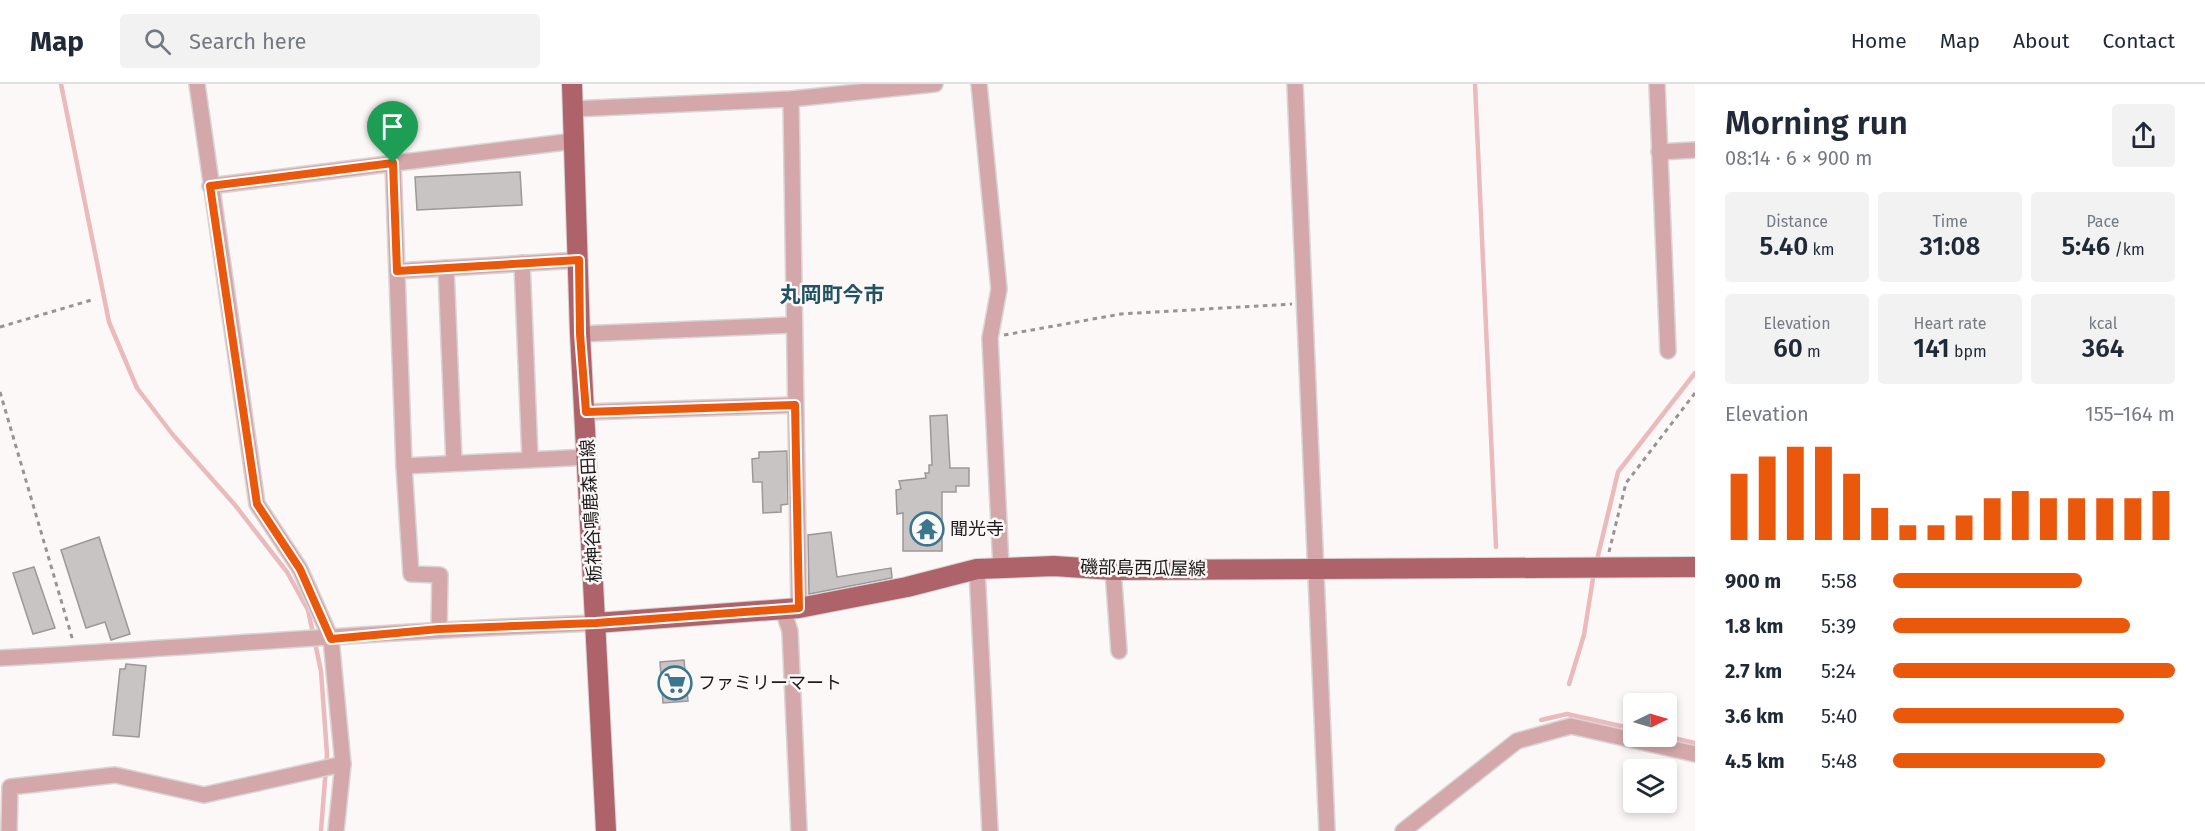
<!DOCTYPE html>
<meta charset="utf-8">
<style>
:root{--surface:#fff;--page:#f2f2f3;--text:#1f2937;--muted:#747a83;--line:#e0e1e3;--accent:#ea580c}
body{margin:0;font-family:"Fira Sans","Noto Sans JP",sans-serif;background:var(--page);color:var(--text);height:100vh;display:flex;flex-direction:column;font-size:22px;white-space:nowrap}
*{box-sizing:border-box;margin:0}
p{font-size:20px;color:var(--muted)}
.icon{flex:none;width:33px;height:33px;fill:none;stroke:currentColor;stroke-width:2;stroke-linecap:round;stroke-linejoin:round}
.map{position:relative;flex:1;overflow:hidden}
.sheet{display:flex;flex-direction:column;background:var(--surface);width:510px}
.sheet>*{flex:none}
.needle{width:39px;rotate:85deg}
.buttons{position:absolute;left:1623px;top:609px;display:grid;gap:12px}
.buttons a{display:grid;place-items:center;width:54px;height:54px;border-radius:6px;background:var(--surface);box-shadow:0 3px 9px #0003;font-size:30px}
.pin{position:absolute;display:grid;place-items:center;width:51px;height:51px;color:#fff;margin:-62px -26px;border-radius:50% 50% 50% 0;rotate:-45deg;box-shadow:0 0 6px #0007}
.pin .icon{rotate:45deg}
.round{display:grid;place-items:center;flex:none;width:63px;height:63px;border-radius:6px;background:var(--page)}
.overview{display:flex;align-items:center;justify-content:space-between;height:102px;padding:0 30px}
h1{font-size:33px;font-weight:600;line-height:45px}
.stats{display:grid;grid-template-columns:repeat(3,1fr);gap:9px;height:102px;padding:6px 30px}
.stats div{display:grid;align-content:center;border-radius:6px;background:var(--page);text-align:center}
.stats b{font-size:26px;font-weight:600}
.stats small{font-size:16px;font-weight:400}
.stats p{font-size:16px}
.chart{height:168px;padding:12px 30px}
.chart p{display:flex;justify-content:space-between}
.chart svg{width:100%;height:108px;margin-top:6px;stroke:var(--accent);stroke-width:6}
ul{padding:0 30px;list-style:none;font-size:20px}
li{display:grid;grid-template-columns:96px 72px 1fr;align-items:center;height:45px}
li i{height:15px;border-radius:8px;background:var(--accent)}
header{display:flex;align-items:center;gap:36px;box-sizing:border-box;height:84px;padding:0 30px;background:var(--surface);border-bottom:2px solid var(--line)}
header strong{font-size:28px}
nav{display:flex;gap:33px;margin-inline-start:auto;font-size:21px}
.search{width:420px;height:54px;background:var(--page);display:flex;align-items:center;gap:15px;box-sizing:border-box;padding:0 21px;border-radius:6px;color:var(--muted);font-size:22px}
main{display:flex;flex:1;min-height:0}
.map>svg:first-child{display:block}
.lines{fill:none;stroke-linecap:round;stroke-linejoin:round}
.stream{stroke:#eababc;stroke-width:4.5}
.building{fill:#c9c4c4;stroke:#9d9798;stroke-width:1.5}
.minor-casing{stroke:#d9d5d5;stroke-width:18}
.major-casing{stroke:#d9d5d5;stroke-width:22}
.path{stroke:#979494;stroke-width:3;stroke-dasharray:4.5 4.5;stroke-linecap:butt}
.minor{stroke:#d4a8aa;stroke-width:15}
.major{stroke:#ae6269;stroke-width:20}
.route-casing{stroke:#fff;stroke-width:12}
.route{stroke:#ea580c;stroke-width:8}
.labels{text-anchor:middle;dominant-baseline:central;stroke-width:5;stroke-linejoin:round;paint-order:stroke}
.street-label{font-size:18px;fill:#1d1b1b;stroke:#fdf8f8}
.poi-label{font-size:18px;fill:#1d1b1b;stroke:#fdf8f8;text-anchor:start}
.quarter-label{font-size:21px;font-weight:bold;fill:#225364;stroke:#fdf8f8}
</style>
<header>
<strong>Map</strong>
<div class="search"><svg class="icon" aria-label="search" viewBox="0 0 24 24"><circle cx="10" cy="10" r="6"/><path d="M15 15l6 6"/></svg>Search here</div>
<nav><a>Home</a><a>Map</a><a>About</a><a>Contact</a></nav>
</header>
<main>
<div class="map">
<svg width="1695" height="747" viewBox="0 0 1695 747">
<rect width="100%" height="100%" fill="#fdf8f8"/>
<g class="lines">
<g class="stream">
<path d="M61 0 109 238 137 304 173 351 235 421 287 488 308 526 321 587 327 670 321 747"/>
<path d="M1475 0 1496 463"/>
<path d="M1596 480 1618 388 1695 289"/>
<path d="M1569 600 1584 551 1594 488"/>
<path d="M1541 636 1567 630 1634 645"/>
<path d="M1665 652 1695 659"/>
</g>
</g>
<g class="building">
<path d="M520 88 522 121 417 126 415 93Z"/>
<path d="M947 331 950 384H969V402H956V408H942V467H903V429L897 430 896 406 901 405 899 397 926 394 925 389H929V381H932L930 332Z"/>
<path d="M787 367 788 420 781 421V428L763 429 762 398H753L752 375 759 374V368Z"/>
<path d="M831 448 837 493 891 484 892 494 809 510 808 451Z"/>
<path d="M99 453 130 550 111 556 105 538 86 544 61 466Z"/>
<path d="M34 483 55 544 33 550 13 489Z"/>
<path d="M684 576 688 617 663 619 660 578Z"/>
<path d="M126 580 146 582 139 653 113 651 120 585H125Z"/>
</g>
<g class="lines">
<defs>
<g id="minor">
<path d="M197 0 257 420 300 485 331 555 343 680 336 747"/>
<path d="M979 0 999 205 990 254 1001 483"/>
<path d="M1295 0 1327 747"/>
<path d="M1657 0 1668 267"/>
<path d="M791 15 799 524"/>
<path d="M573 25 791 15 935 0"/>
<path d="M1659 68 1695 66"/>
<path d="M393 79 404 382 588 373"/>
<path d="M210 102 574 57"/>
<path d="M522 179 530 374"/>
<path d="M446 184 454 379"/>
<path d="M397 187 579 176"/>
<path d="M580 250 794 241"/>
<path d="M586 328 795 321"/>
<path d="M404 382 411 490 440 491 439 545"/>
<path d="M977 485 990 747"/>
<path d="M1113 486 1119 567"/>
<path d="M783 526 790 547 799 747"/>
<path d="M0 574C199 563 397 546 596 539"/>
<path d="M9 747 10 703 115 691 204 711 343 680"/>
<path d="M1403 747 1517 657 1571 642 1695 670"/>
</g>
<g id="major">
<path d="M572 0 580 250 606 747"/>
<path d="M596 539 799 524 907 503 977 485 1054 482 1113 486 1695 483"/>
</g>
</defs>
<use href="#minor" class="minor-casing"/>
<use href="#major" class="major-casing"/>
<g class="path">
<path d="M0 243 95 215"/>
<path d="M1004 251 1121 230 1292 220"/>
<path d="M0 308 73 557"/>
<path d="M1609 468 1626 399 1695 309"/>
</g>
<use href="#minor" class="minor"/>
<use href="#major" class="major"/>
</g>
<g class="lines">
<defs>
<path id="route" d="M393 79 397 187 579 176 580 250 586 328 795 321 799 524 596 539 439 545 331 555 300 485 257 420 210 102Z"/>
</defs>
<use href="#route" class="route-casing"/>
<use href="#route" class="route"/>
</g>
<defs>
<symbol id="temple-ring" viewBox="-11 -11 22 22"><circle r="9.5" fill="#fdf8f8" stroke="#3a778e" stroke-width="1.5"/><path d="M0-6L5-2H3V0L6.5 2.5H4V6H1.5V3h-3V6H-4V2.5H-6.5L-3 0V-2H-5Z" fill="#3a778e"/></symbol>
<symbol id="supermarket-ring" viewBox="-11 -11 22 22"><circle r="9.5" fill="#fdf8f8" stroke="#3a778e" stroke-width="1.5"/><path d="M-6-5.5h2.5l.6 2H6L4.5 2H-2.5L-4.4-4H-6ZM-1.5 3.2a1.3 1.3 0 1 0 .1 0ZM3 3.2a1.3 1.3 0 1 0 .1 0Z" fill="#3a778e"/></symbol>
</defs>
<g fill-rule="evenodd">
<use href="#temple-ring" x="908" y="426" width="38" height="38"/>
<use href="#supermarket-ring" x="656" y="580" width="38" height="38"/>
</g>
<g class="labels">
<g class="street-label">
<text transform="translate(591 427) rotate(-93)">栃神谷鳴鹿森田線</text>
<text transform="translate(1143 484) rotate(1)">磯部島西瓜屋線</text>
</g>
<g class="poi-label">
<text x="950" y="445">聞光寺</text>
<text x="698" y="599">ファミリーマート</text>
</g>
<g class="quarter-label">
<text x="832" y="211">丸岡町今市</text>
</g>
</g>
</svg>
<div class="buttons">
<a><svg class="needle" viewBox="-14 -14 28 28"><path d="M0-13l5 13h-10z" fill="#e53935"/><path d="M0 13l5-13h-10z" fill="#747a83"/></svg></a>
<a><svg class="icon" aria-label="layers" viewBox="0 0 24 24"><path d="M12 4l9 5-9 5-9-5zM3 14l9 5 9-5"/></svg></a>
</div>
<div class="pin" style="left:393px;top:79px;background:#1e9e55"><svg class="icon" aria-label="arrive" viewBox="0 0 24 24"><path d="M6 21V4h12l-3 4 3 4H6"/></svg></div>
</div>
<section class="sheet">
<div class="overview"><div><h1>Morning run</h1><p>08:14 · 6 × 900 m</p></div><a class="round"><svg class="icon" aria-label="share" viewBox="0 0 24 24"><path d="M12 15V3M7 8l5-5 5 5M5 13v7h14v-7"/></svg></a></div>
<div class="stats">
<div><p>Distance</p><b>5.40<small> km</small></b></div>
<div><p>Time</p><b>31:08</b></div>
<div><p>Pace</p><b>5:46<small> /km</small></b></div>
</div>
<div class="stats">
<div><p>Elevation</p><b>60<small> m</small></b></div>
<div><p>Heart rate</p><b>141<small> bpm</small></b></div>
<div><p>kcal</p><b>364</b></div>
</div>
<div class="chart"><p><span>Elevation</span>155–164 m</p>
<svg viewBox="0 0 160 44" preserveAspectRatio="none"><path d="M5 44V17M15 44V10M25 44V6M35 44V6M45 44V17M55 44V31M65 44V38M75 44V38M85 44V34M95 44V27M105 44V24M115 44V27M125 44V27M135 44V27M145 44V27M155 44V24"/></svg>
</div>
<ul>
<li><b>900 m</b>5:58<i style="width:67%"></i></li>
<li><b>1.8 km</b>5:39<i style="width:84%"></i></li>
<li><b>2.7 km</b>5:24<i style="width:100%"></i></li>
<li><b>3.6 km</b>5:40<i style="width:82%"></i></li>
<li><b>4.5 km</b>5:48<i style="width:75%"></i></li>
</ul>
</section>
</main>
